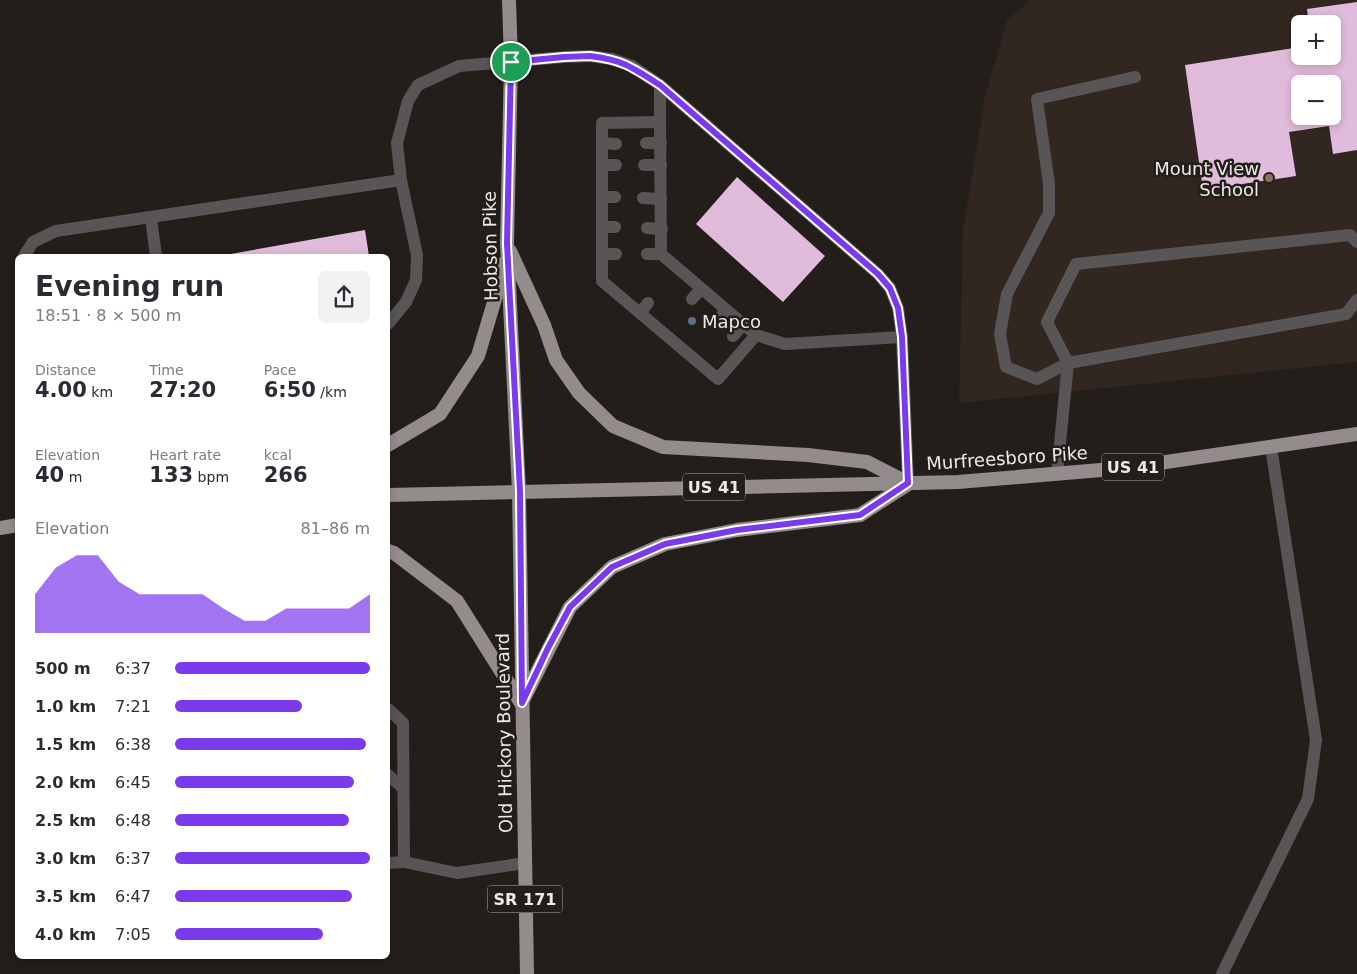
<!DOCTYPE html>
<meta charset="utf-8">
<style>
:root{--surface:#fff;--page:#f2f2f3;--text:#2b2b33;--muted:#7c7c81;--accent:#7c3aed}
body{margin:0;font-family:"DejaVu Sans",sans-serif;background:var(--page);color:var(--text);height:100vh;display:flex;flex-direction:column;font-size:19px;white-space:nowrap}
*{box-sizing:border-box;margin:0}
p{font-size:16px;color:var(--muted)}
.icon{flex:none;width:28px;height:28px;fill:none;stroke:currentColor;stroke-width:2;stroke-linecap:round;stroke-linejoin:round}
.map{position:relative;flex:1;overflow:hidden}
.details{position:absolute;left:15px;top:254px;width:375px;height:705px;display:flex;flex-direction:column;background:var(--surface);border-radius:8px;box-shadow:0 2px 8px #0003}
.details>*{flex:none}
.fabs{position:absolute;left:1291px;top:15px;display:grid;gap:10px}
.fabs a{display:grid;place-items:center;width:50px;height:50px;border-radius:8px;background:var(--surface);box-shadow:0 2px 8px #0003;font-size:25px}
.pin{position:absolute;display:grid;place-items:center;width:42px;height:42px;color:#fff;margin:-21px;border:2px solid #fff;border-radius:50%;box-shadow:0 1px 5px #0007}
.round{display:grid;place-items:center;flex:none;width:52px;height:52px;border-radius:8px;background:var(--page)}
.head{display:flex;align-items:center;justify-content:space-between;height:85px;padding:0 20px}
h1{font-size:28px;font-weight:700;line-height:38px}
.stats{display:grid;grid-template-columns:repeat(3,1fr);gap:8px;height:85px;padding:5px 20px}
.stats div{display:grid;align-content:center}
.stats b{font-size:21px;font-weight:700}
.stats small{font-size:14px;font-weight:400}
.stats p{font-size:14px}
.chart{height:140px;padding:10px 20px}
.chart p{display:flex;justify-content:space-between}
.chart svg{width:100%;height:90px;margin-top:5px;fill:var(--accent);opacity:.7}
ul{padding:0 20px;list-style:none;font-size:16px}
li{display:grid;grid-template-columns:80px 60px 1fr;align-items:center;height:38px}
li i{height:12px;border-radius:6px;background:var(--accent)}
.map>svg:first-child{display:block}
.built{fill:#322620;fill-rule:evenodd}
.building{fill:#e0bbdb;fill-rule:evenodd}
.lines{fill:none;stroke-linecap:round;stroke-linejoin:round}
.service{stroke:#595556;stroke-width:12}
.primary{stroke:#938b8c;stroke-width:14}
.route-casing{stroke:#fff;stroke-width:10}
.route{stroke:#7c3aed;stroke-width:6}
.education-dot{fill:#8d6e63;stroke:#231e1a;stroke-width:2}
.service-dot{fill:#5c6f8a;stroke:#231e1a;stroke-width:2}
.labels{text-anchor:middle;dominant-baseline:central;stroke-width:5;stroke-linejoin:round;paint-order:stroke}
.shield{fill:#231e1a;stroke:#b0acaa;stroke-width:1}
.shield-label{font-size:16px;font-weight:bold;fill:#ede9e7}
.poi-label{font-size:18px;fill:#ede9e7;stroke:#231e1a;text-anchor:end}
.street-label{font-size:18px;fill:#ede9e7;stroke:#231e1a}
</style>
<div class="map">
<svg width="1357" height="974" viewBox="0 0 1357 974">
<rect width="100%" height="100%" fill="#231e1a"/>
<path class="built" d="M1030 0H1357V362L959 403 963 229 985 96 1007 21ZM1300 24H1332V56H1300ZM1300 84H1332V116H1300Z"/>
<g class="building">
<path d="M1357 2V150L1333 154 1329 126 1289 132 1296 176 1203 190 1185 65 1300 47V56H1332V24H1309L1307 9ZM1300 84H1332V116H1300Z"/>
<path d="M737 177 825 256 783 302 696 224Z"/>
<path d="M365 230 369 256H225V255Z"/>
</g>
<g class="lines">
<g class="service">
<path d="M1135 77 1037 99 1049 184V213L1007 294 1000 334 1006 367 1037 379 1068 363 1346 314 1357 300"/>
<path d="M660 122V85"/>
<path d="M602 143 616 144"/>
<path d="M646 143H661"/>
<path d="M603 165H616"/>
<path d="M644 165H661"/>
<path d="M602 197H615"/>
<path d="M643 198 661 199"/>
<path d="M151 218 156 256"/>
<path d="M602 227H615"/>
<path d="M647 228 662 229"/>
<path d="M602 254H616"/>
<path d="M647 254H661"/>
<path d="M24 256 33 242 56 231 401 180"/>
<path d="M692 299 701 289"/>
<path d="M640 313 648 303"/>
<path d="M717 321 726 310"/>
<path d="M388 324 406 302 416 280 417 255 401 180 397 143 408 101 418 85 459 66 564 57 590 56 612 59 632 66 660 85 878 274 890 288 898 308 902 337 908 483"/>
<path d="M756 335 718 379 602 281V123L660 122 661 254 756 335 785 344 902 337"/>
<path d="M733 336 743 325"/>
<path d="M1057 474 1068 363 1047 322 1076 264 1350 235 1357 242"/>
<path d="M388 709 403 723 404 862 457 873 525 863"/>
<path d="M388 775 403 788"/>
<path d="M388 863 404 862"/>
<path d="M1222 974 1308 799 1316 740 1271 447"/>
</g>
<g class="primary">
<path d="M509 0 511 62 507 243 519 491 527 974"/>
<path d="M510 251 544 325 556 360 579 393 613 426 663 447 808 455 867 462 906 482"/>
<path d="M388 445 440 414 478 356 497 292 503 264"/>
<path d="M388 495 958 482 1125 468 1357 434"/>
<path d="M0 528 18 525"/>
<path d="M388 551 394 553 457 601 521 703"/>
<path d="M523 700 570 607 612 567 665 544 737 530 860 515 908 484"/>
</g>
</g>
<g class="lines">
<defs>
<path id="route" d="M590 56C623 60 632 67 660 85L878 274 890 288 898 308 902 337 908 483 860 515 737 530 665 544 612 567 570 607 548 648 522 703 520 491 507 243 511 62 564 57Z"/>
</defs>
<use href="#route" class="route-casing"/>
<use href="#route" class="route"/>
</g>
<circle class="education-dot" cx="1269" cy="178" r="5"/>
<circle class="service-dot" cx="692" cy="321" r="5"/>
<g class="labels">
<g class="shield">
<rect x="1102" y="453.5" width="62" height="27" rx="4"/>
<rect x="683" y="473.5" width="62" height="27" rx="4"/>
<rect x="487.5" y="885.5" width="75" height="27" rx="4"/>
</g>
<g class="shield-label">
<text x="1133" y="467">US 41</text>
<text x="714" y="487">US 41</text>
<text x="525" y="899">SR 171</text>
</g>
<g class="poi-label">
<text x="1259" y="168">Mount View<tspan x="1259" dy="21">School</tspan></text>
<text x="702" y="321" text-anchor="start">Mapco</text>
</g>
<g class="street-label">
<text transform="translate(490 246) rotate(-91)">Hobson Pike</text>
<text transform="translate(1007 458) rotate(-4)">Murfreesboro Pike</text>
<text transform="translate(504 733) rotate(-91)">Old Hickory Boulevard</text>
</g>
</g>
</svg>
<div class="fabs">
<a>+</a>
<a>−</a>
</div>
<div class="pin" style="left:511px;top:62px;background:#1e9e55"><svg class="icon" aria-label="arrive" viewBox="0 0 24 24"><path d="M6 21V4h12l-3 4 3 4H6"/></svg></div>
<section class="details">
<div class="head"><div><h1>Evening run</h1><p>18:51 · 8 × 500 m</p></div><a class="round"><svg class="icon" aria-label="share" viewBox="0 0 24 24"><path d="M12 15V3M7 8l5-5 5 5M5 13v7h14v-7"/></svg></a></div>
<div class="stats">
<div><p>Distance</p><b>4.00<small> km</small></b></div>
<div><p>Time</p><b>27:20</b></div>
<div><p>Pace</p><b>6:50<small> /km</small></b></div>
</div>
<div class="stats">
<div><p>Elevation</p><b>40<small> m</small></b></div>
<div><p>Heart rate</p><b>133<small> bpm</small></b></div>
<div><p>kcal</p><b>266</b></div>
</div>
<div class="chart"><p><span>Elevation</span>81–86 m</p>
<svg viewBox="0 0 160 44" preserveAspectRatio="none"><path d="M0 44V25L10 12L20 6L30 6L40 19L50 25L60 25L70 25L80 25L90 32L100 38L110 38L120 32L130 32L140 32L150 32L160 25V44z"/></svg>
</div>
<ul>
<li><b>500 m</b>6:37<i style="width:100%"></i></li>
<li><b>1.0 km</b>7:21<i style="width:65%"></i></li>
<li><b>1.5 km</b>6:38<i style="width:98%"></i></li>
<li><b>2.0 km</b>6:45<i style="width:92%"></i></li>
<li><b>2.5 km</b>6:48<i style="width:89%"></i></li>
<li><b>3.0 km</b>6:37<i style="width:100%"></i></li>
<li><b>3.5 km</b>6:47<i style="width:91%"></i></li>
<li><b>4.0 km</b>7:05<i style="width:76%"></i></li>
</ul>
</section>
</div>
